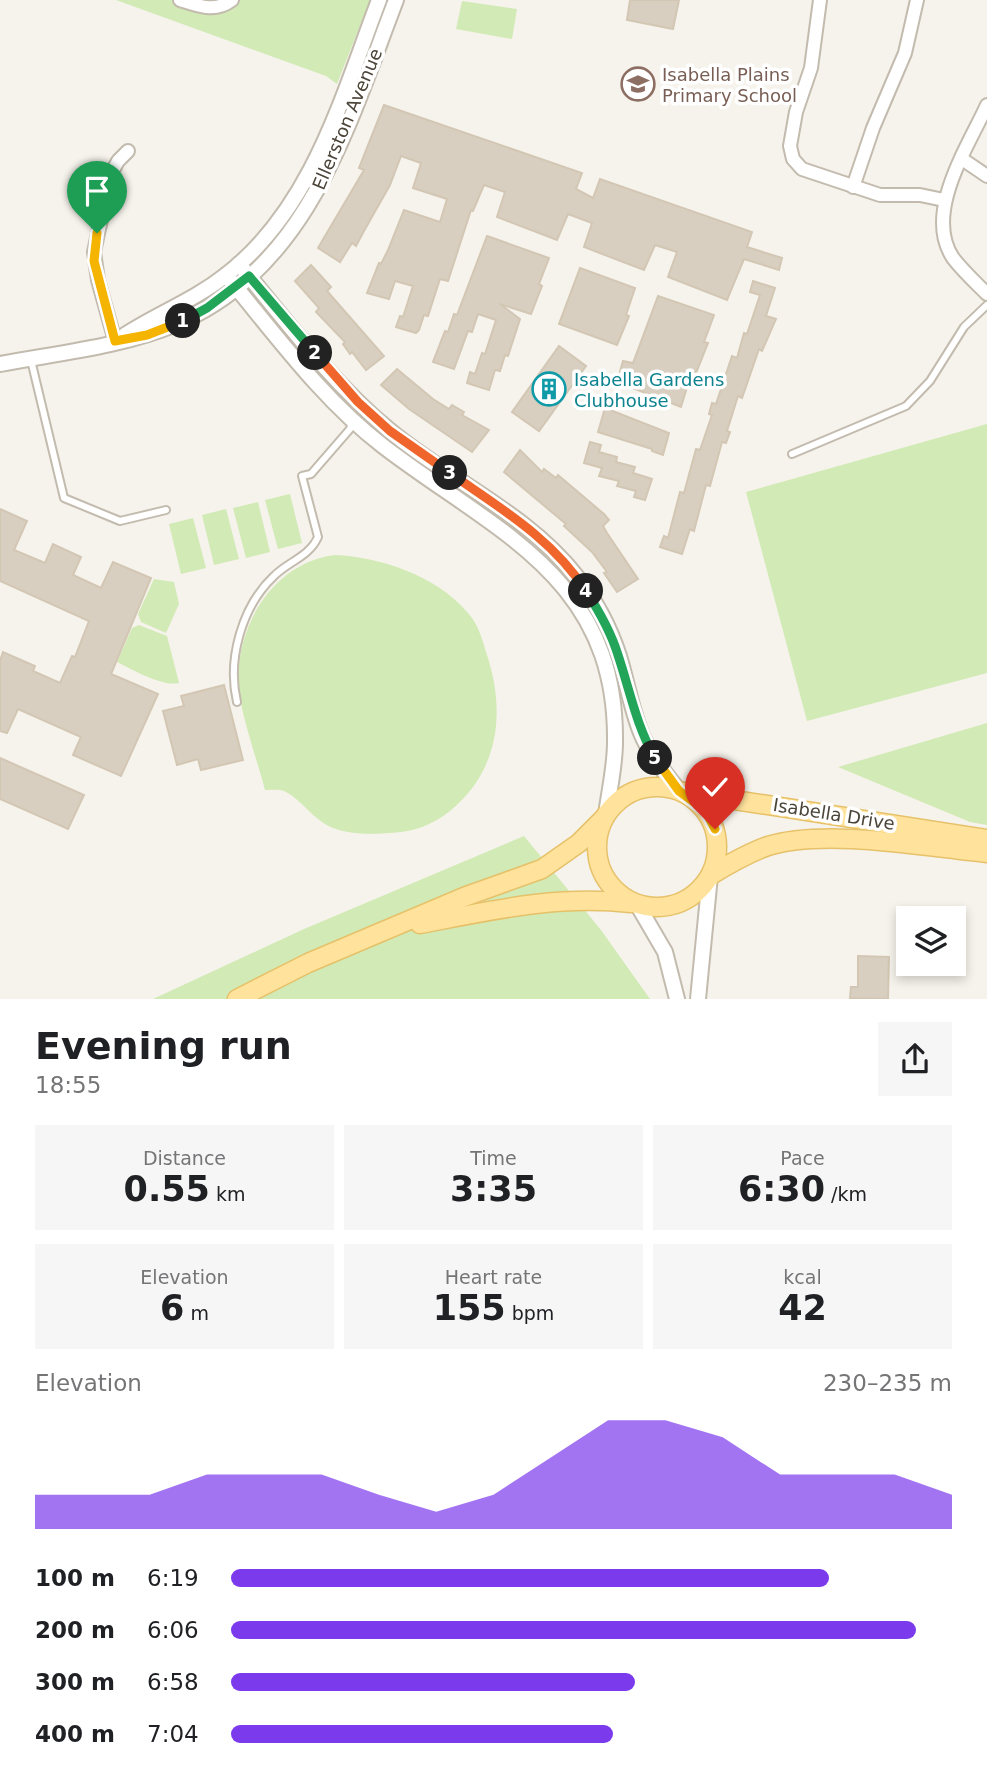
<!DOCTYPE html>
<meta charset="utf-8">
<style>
:root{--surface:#fff;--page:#f6f6f6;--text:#202124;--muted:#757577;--accent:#7c3aed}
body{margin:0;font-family:"DejaVu Sans",sans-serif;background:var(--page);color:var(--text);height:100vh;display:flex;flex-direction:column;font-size:26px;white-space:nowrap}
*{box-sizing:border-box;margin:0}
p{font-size:23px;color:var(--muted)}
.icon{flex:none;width:38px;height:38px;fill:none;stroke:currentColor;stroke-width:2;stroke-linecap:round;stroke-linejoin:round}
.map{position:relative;height:999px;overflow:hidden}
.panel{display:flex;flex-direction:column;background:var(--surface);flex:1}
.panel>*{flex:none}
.buttons{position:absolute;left:896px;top:906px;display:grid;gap:14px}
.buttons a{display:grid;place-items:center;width:70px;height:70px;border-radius:0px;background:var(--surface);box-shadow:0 4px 10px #0003;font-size:35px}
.pin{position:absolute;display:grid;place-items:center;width:60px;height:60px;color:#fff;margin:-72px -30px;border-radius:50% 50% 50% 0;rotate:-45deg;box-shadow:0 0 7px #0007}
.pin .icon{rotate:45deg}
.km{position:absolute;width:35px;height:35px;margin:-18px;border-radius:50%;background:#222;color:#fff;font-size:19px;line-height:35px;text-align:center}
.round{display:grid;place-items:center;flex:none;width:74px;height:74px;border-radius:0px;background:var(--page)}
.head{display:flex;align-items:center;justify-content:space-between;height:119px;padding:0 35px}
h1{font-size:38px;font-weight:600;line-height:52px}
.metrics{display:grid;grid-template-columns:repeat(3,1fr);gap:10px;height:119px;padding:7px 35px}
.metrics div{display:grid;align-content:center;border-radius:0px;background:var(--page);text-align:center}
.metrics b{font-size:35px;font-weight:600}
.metrics small{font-size:19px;font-weight:400}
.metrics p{font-size:19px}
.chart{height:196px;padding:14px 35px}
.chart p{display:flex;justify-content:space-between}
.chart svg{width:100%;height:126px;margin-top:7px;fill:var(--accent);opacity:.7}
ul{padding:0 35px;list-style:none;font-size:23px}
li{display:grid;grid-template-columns:112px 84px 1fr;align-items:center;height:52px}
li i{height:18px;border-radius:9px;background:var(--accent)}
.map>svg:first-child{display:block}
.green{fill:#d2eab5}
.building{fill:#d8cfc1;stroke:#d3c7b4;stroke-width:2}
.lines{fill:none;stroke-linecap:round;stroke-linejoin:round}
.service-casing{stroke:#c2bbae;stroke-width:10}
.minor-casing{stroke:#c2bbae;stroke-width:16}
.tertiary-casing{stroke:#c2bbae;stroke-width:18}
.primary-casing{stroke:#e6c16a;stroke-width:21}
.service{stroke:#fff;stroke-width:6}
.minor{stroke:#fff;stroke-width:12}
.tertiary{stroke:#fff;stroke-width:14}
.primary{stroke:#ffe39c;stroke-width:18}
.split-1-casing{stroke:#fff;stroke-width:14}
.split-2-casing{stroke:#fff;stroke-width:14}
.split-3-casing{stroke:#fff;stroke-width:14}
.split-4-casing{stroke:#fff;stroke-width:14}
.split-5-casing{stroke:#fff;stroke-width:14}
.split-6-casing{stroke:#fff;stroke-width:14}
.split-1{stroke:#f5b400;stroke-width:9}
.split-2{stroke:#22a559;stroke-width:9}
.split-3{stroke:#f0652b;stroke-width:9}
.split-4{stroke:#f0652b;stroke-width:9}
.split-5{stroke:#22a559;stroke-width:9}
.split-6{stroke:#f5b400;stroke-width:9}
.labels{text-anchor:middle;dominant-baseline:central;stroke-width:7;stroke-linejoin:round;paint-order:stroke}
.education-label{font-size:18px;fill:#785e54;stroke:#fff;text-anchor:start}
.street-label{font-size:18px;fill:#4b4439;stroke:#fff}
.culture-label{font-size:18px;fill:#0d838f;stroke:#fff;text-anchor:start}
</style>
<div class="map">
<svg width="987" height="999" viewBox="0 0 987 999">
<rect width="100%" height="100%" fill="#f6f3ec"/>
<g class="green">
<path d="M116 0H180L198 6 232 0H370L337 84 326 76Z"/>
<path d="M462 1 517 9 512 39 456 29Z"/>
<path d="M987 424V673L807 721 746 492Z"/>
<path d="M290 494 302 543 278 549 265 500Z"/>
<path d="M258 502 270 552 246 558 233 508Z"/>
<path d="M226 509 239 559 214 565 202 515Z"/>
<path d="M193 518 206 568 181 574 169 524Z"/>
<path d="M335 555C381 557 437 576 468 613 478 624 482 638 486 652 506 710 500 770 450 811 436 822 419 830 401 832 379 834 354 836 333 828 315 821 300 799 286 792 281 789 272 790 265 790 257 759 243 722 239 691 233 630 271 563 335 555Z"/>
<path d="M154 579 174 582 179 604 166 633 141 622 138 614Z"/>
<path d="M139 625 167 636 179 683C162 687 131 669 117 662L132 628Z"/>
<path d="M987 723V825L970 822 838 767Z"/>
<path d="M524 836 601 930 650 999H153L304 929Z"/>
</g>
<g class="building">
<path d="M630 0H679L673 29 627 20Z"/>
<path d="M384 105 582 173 576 189 593 198 600 179 752 232 747 247 782 258 779 270 744 259 727 300 668 277 677 252 655 245 644 270 584 247 592 223 568 214 557 240 497 217 505 192 484 185 473 211 471 210 448 281 440 279 428 316 424 315 419 330 416 333 396 327 400 316 403 317 413 286 395 281 389 299 367 293 379 263 381 264 388 250 404 210 440 222 447 199 413 188 421 163 401 156 390 185 364 231 356 246 352 243 340 262 318 248 364 170 359 168Z"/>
<path d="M487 236 549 258 539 284 542 286 531 314 500 304 520 319 508 356 505 355 500 371 495 370 489 390 467 383 470 372 475 374 482 353 485 354 496 320 478 314 472 332 468 331 454 369 433 362 445 331 448 332 454 314 457 315Z"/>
<path d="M311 265 331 287 327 291 384 356 366 370 352 352 350 354 343 344 345 342 316 312 319 308 295 281Z"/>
<path d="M580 268 635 288 626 315 629 316 617 345 559 324Z"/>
<path d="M753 281 775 288 766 316 776 319 762 351 759 349 742 398 738 396 727 431 730 432 726 443 722 442 710 486 706 485 694 531 690 529 682 554 660 547 664 536 668 538 680 492 684 493 696 449 700 450 712 415 709 414 712 403 716 404 732 356 737 358 744 333 747 334 760 295 750 292Z"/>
<path d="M658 296 714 315 704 342 708 343 696 373 692 371 681 407 617 382 623 361 633 363Z"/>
<path d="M559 346 586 366 539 431 512 412Z"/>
<path d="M397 369 433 399 449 409 452 405 464 412 462 415 489 430 472 452 409 409 381 385Z"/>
<path d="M605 408 669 433 663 455 652 451V449L598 432Z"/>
<path d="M590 442 601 445 599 452 617 457 616 462 635 467 633 473 652 479 645 500 634 497 636 491 617 486 619 481 599 476 602 468 584 463Z"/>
<path d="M520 450 542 472 544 469 556 478 558 475 604 514 609 520 603 526 607 533 638 579 617 592 604 573 607 572 592 552 564 526 566 524 504 472Z"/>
<path d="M0 509 27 521 14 550 45 563 53 544 81 557 73 575 101 588 113 562 151 578 111 674 158 694 121 776 73 755 81 737 18 709 7 733 0 731V661L3 652 35 666 33 671 60 683 72 656 75 657 89 621 0 581Z"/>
<path d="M224 685 243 760 201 770 198 759 177 765 163 711 184 706 181 696Z"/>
<path d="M0 758 84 795 68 829 0 799Z"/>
<path d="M858 956 889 957 888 999 850 998 851 987H858Z"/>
</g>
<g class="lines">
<defs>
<g id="service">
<path d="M31 360 64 498 120 521 166 510"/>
<path d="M792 454 906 406 930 381 964 327 987 305"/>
<path d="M237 702C227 659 242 606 274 576 289 561 309 557 318 537L302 476 311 474 350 429 352 421"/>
</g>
<g id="minor">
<path d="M180 0C199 6 215 13 232 0"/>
<path d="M820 0 811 68 796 112 790 146 793 159 802 169 880 195H920L944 200"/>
<path d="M987 105C968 147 923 213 953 258 963 271 975 282 987 294"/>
<path d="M962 159 987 176"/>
<path d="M853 187 873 128 905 53 917 0"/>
<path d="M115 341 98 280 94 252 111 174 118 161 128 151"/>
</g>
<g id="tertiary">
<path d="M239 264C286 321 332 383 389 430 450 481 527 513 577 577 595 600 610 628 619 656 627 682 631 708 641 733 650 755 665 773 679 791"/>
<path d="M226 275C275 334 322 399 383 446 495 532 617 576 615 742 615 767 609 791 606 815"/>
<path d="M125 335C159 313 193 301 226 275 312 209 342 97 379 0"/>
<path d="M0 364C58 353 121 347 176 324 309 269 349 122 396 0"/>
<path d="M637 904 665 952 677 999"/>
<path d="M698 999 710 876"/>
</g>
<g id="primary">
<circle cx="657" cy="847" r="60"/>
<path d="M683 792 987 839"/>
<path d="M711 875C729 864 748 853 768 846 825 828 926 847 987 853"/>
<path d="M420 924C493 910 557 895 631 903"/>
<path d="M237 999 308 963 464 897 542 869 579 843 605 817"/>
</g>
</defs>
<use href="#service" class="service-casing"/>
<use href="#minor" class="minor-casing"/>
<use href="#tertiary" class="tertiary-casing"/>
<use href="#primary" class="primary-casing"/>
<use href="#service" class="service"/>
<use href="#minor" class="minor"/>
<use href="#tertiary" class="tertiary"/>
<use href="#primary" class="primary"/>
</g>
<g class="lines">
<defs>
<path id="split-1" d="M97 233 94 261 115 341 147 335 183 321"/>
<path id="split-2" d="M183 321 207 308 249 276 315 353"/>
<path id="split-3" d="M315 353 358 402 390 431 450 473"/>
<path id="split-4" d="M450 473C500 508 553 539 586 591"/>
<path id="split-5" d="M586 591C599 611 611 632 618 655 630 691 636 725 655 758"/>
<path id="split-6" d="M655 758 679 791 705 810 715 829"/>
</defs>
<use href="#split-1" class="split-1-casing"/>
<use href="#split-2" class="split-2-casing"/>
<use href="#split-3" class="split-3-casing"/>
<use href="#split-4" class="split-4-casing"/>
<use href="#split-5" class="split-5-casing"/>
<use href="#split-6" class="split-6-casing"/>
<use href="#split-1" class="split-1"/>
<use href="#split-2" class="split-2"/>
<use href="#split-3" class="split-3"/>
<use href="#split-4" class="split-4"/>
<use href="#split-5" class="split-5"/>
<use href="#split-6" class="split-6"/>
</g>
<defs>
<symbol id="school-ring" viewBox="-11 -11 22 22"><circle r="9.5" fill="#fff" stroke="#8d6e63" stroke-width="1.5"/><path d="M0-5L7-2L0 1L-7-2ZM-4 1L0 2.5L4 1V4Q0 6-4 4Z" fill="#8d6e63"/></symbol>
<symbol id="building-ring" viewBox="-11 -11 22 22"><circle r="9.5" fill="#fff" stroke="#0f9aa8" stroke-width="1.5"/><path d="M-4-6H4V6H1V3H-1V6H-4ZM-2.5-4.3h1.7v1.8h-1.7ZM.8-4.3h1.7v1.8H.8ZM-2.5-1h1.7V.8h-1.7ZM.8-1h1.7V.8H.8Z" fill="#0f9aa8"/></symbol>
</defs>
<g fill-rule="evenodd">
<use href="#school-ring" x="619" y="65" width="38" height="38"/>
<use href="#building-ring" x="530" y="370" width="38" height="38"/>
</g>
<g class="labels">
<g class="education-label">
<text x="662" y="74">Isabella Plains<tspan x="662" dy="21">Primary School</tspan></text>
</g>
<g class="street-label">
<text transform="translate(347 119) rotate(-67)">Ellerston Avenue</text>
<text transform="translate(834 814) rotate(9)">Isabella Drive</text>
</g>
<g class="culture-label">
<text x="574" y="379">Isabella Gardens<tspan x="574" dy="21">Clubhouse</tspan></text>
</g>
</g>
</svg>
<div class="buttons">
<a><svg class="icon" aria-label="layers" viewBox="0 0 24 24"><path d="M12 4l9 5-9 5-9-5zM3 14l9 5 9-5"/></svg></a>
</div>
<div class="pin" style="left:97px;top:233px;background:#1e9e55"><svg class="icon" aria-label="arrive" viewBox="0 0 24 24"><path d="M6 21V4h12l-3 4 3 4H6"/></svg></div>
<div class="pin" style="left:715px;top:829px;background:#d93025"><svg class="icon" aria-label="check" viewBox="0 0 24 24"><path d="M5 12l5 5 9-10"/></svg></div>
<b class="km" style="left:183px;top:321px">1</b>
<b class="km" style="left:315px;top:353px">2</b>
<b class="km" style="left:450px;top:473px">3</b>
<b class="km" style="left:586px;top:591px">4</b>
<b class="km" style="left:655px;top:758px">5</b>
</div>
<section class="panel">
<div class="head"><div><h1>Evening run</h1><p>18:55</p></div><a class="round"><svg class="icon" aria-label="share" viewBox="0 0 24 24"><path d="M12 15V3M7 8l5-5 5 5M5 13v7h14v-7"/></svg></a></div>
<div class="metrics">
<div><p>Distance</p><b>0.55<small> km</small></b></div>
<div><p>Time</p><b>3:35</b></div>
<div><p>Pace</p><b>6:30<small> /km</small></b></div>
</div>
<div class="metrics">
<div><p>Elevation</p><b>6<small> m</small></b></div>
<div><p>Heart rate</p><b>155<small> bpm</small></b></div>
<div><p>kcal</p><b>42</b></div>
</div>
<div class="chart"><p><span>Elevation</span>230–235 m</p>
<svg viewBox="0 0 160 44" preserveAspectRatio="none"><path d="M0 44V32L10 32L20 32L30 25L40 25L50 25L60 32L70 38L80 32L90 19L100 6L110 6L120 12L130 25L140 25L150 25L160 32V44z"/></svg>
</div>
<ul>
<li><b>100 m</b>6:19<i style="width:83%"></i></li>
<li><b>200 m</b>6:06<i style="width:95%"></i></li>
<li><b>300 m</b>6:58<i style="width:56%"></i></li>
<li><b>400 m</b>7:04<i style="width:53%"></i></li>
</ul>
</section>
